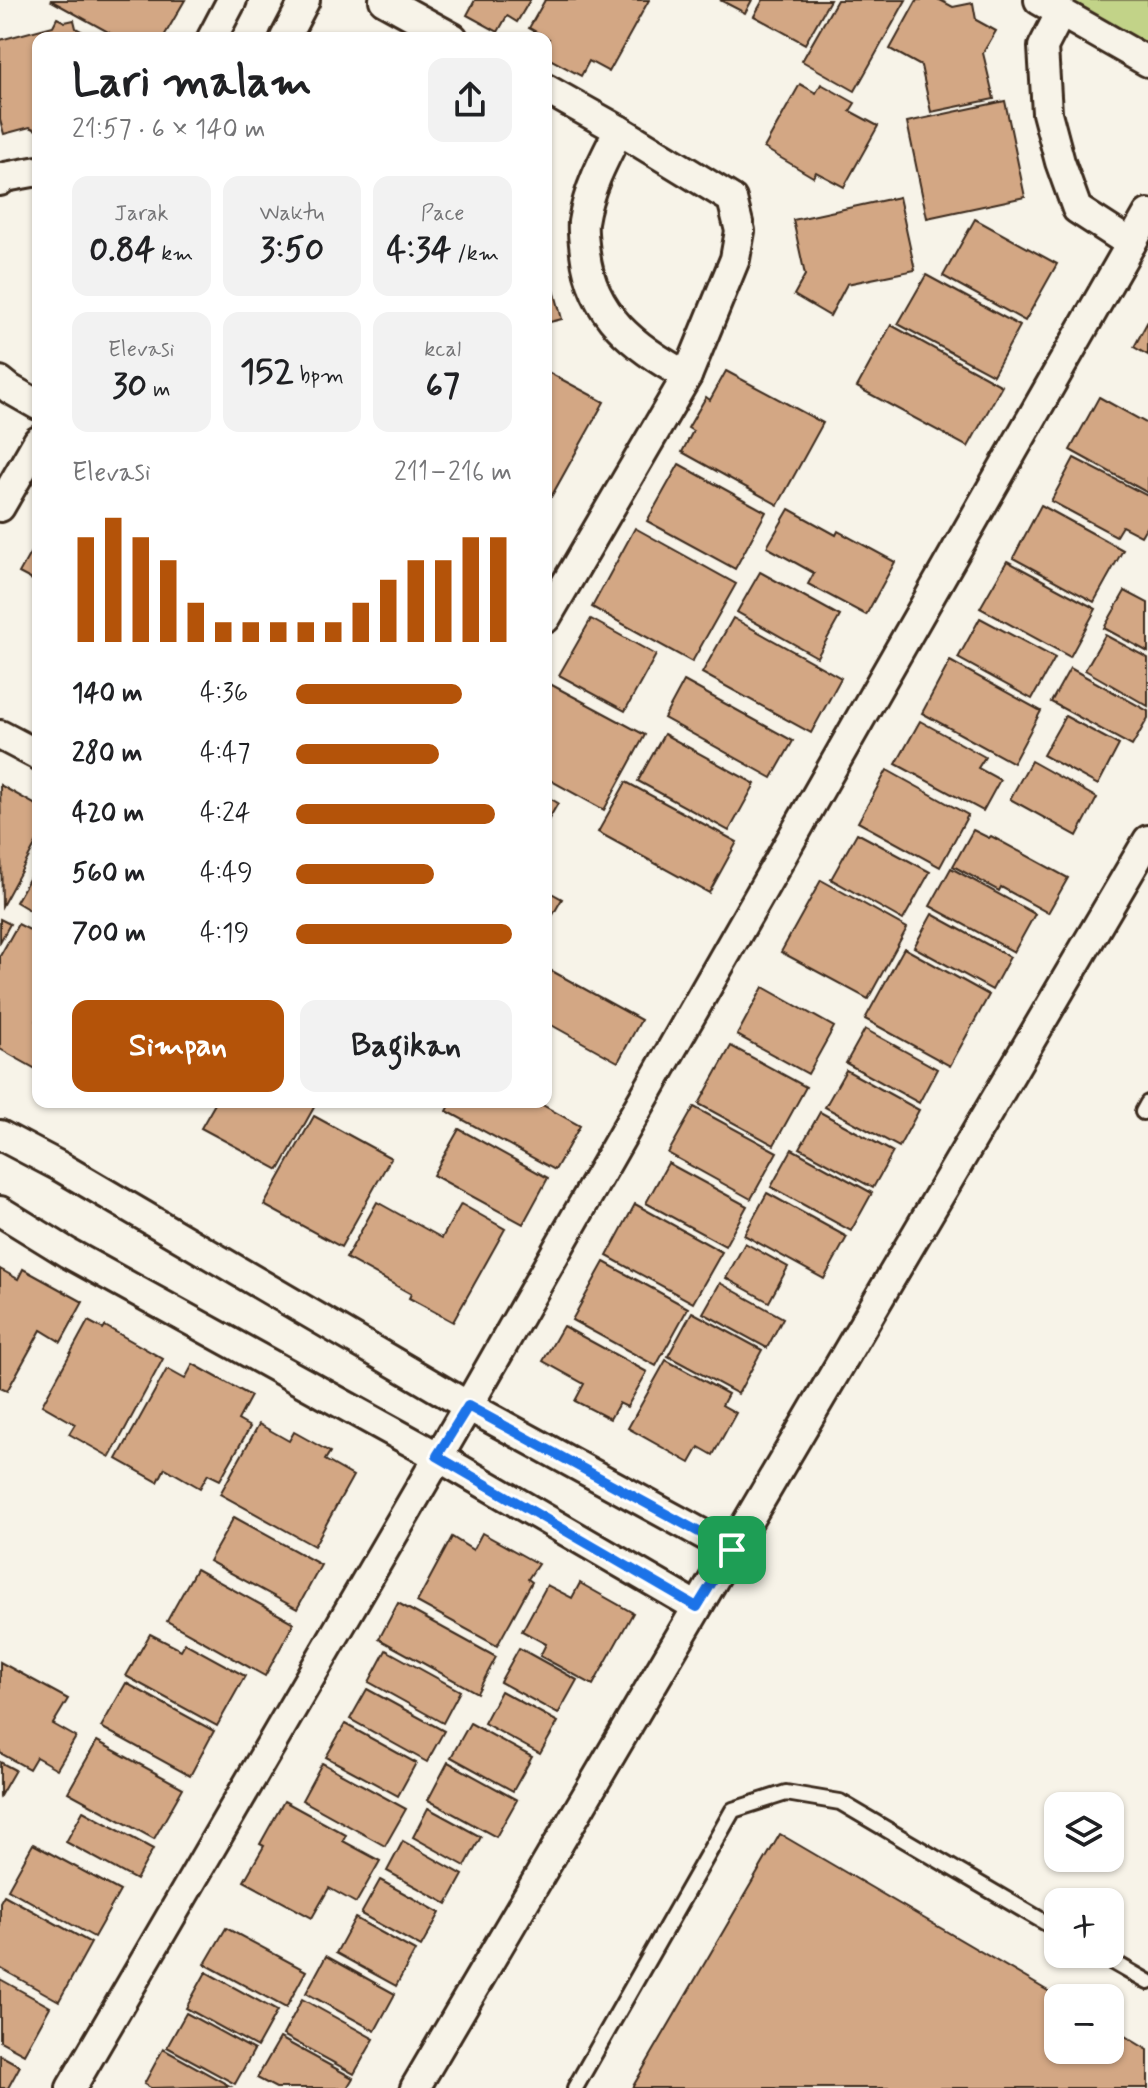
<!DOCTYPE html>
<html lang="id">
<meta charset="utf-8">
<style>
:root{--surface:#fff;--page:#f2f2f2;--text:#202124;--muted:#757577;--accent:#b45309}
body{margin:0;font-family:Mynerve,sans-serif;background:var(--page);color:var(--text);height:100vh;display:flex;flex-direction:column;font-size:30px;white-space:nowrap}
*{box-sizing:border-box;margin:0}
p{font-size:26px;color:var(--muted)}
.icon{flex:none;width:44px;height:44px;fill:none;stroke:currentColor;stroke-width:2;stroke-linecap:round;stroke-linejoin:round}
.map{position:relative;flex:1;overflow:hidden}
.drawer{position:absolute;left:32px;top:32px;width:520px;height:1076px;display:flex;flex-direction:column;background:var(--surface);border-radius:16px;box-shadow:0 2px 6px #0004}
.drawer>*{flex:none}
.tools{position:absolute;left:1044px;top:1792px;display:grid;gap:16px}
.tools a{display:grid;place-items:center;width:80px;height:80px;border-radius:16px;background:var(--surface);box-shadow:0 2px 6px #0004;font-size:40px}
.pin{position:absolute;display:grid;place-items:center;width:68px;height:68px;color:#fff;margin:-34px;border-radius:16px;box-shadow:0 4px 12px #0006}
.round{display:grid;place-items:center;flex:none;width:84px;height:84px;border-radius:16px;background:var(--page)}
.overview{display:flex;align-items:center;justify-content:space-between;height:136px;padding:0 40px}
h1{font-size:44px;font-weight:800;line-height:60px}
.figures{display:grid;grid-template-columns:repeat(3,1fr);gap:12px;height:136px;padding:8px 40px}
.figures div{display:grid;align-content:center;border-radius:16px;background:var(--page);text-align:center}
.figures b{font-size:34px;font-weight:800}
.figures small{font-size:22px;font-weight:400}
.figures p{font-size:22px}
.chart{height:224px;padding:16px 40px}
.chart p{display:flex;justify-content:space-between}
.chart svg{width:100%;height:144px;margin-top:8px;stroke:var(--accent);stroke-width:6}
.action{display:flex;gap:16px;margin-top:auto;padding:16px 40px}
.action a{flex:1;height:92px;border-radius:16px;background:var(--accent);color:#fff;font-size:32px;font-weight:800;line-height:92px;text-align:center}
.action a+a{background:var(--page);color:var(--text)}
ul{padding:0 40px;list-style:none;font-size:26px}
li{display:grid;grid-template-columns:128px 96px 1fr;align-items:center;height:60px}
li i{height:20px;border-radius:10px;background:var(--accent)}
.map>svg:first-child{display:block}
.green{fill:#c2d388;stroke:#7e7e53;stroke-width:2}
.building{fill:#d3a784;stroke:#3b2a1e;stroke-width:2}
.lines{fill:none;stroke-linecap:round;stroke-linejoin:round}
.service-casing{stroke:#3b2a1e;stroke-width:20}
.minor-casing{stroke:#3b2a1e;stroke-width:34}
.service{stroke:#f7f3e8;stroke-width:14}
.minor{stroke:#f7f3e8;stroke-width:28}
.route-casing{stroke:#fff;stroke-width:16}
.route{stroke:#1a73e8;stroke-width:10}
</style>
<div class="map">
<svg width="1148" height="2088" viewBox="0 0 1148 2088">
<rect width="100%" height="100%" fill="#f7f3e8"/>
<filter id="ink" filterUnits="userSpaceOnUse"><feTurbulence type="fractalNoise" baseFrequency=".0125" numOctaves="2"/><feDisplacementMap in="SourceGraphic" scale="16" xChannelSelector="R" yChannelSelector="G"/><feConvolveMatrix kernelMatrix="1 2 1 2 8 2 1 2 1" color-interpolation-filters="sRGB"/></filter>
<g filter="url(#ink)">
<path class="green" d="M1053 0H1148V57Z"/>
<g class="building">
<path d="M50 0H185L163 38H119Z"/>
<path d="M475 0H530L517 22 507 16 498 32 467 15Z"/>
<path d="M545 0H649L609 72 589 61 581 76 546 57V45L549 39 529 28Z"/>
<path d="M720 0H752L745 13Z"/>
<path d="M763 0H830L805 44 754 16Z"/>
<path d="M837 0H906L855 91 802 61Z"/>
<path d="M917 0H940L953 7 973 3 976 20 996 31 983 53 994 99 931 112 921 66 890 49Z"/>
<path d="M57 18 65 22 74 20 76 28 94 38H38V131L30 127 4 134 0 120V40L53 26Z"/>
<path d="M800 84 816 93 821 84 855 103 850 111 878 126 844 187 816 172 813 177 764 148Z"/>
<path d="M1005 101 1025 197 927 218 907 122Z"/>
<path d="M899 197 915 270 847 284 830 316 794 295 805 275 793 220Z"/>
<path d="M975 219 1057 264 1025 321 943 276Z"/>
<path d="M550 275 562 319 546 323V276Z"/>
<path d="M926 275 1020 326 993 375 898 324Z"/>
<path d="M1148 321V355L1134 347Z"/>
<path d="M891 325 1002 386 968 447 857 387Z"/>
<path d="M546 371 604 402 551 497 546 494Z"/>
<path d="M726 371 823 423 778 505 682 452 693 431 688 428 706 397 710 400Z"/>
<path d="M1099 397 1148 424V493L1070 450Z"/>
<path d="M1074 458 1148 496V524L1141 536 1122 526 1116 536 1051 501Z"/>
<path d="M679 464 766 512 735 569 647 521Z"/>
<path d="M1041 505 1123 550 1094 602 1013 558Z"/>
<path d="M789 509 836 535 838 531 895 562 866 615 808 584 814 573 767 547Z"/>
<path d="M635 528 736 584 692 662 592 607Z"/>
<path d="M38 539V583L19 573Z"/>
<path d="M1007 561 1096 609 1070 657 980 608Z"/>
<path d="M760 572 840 616 817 657 737 612Z"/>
<path d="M1125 591 1148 603V652L1104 628Z"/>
<path d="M733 618 841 678 811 733 702 673Z"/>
<path d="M980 618 1055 658 1032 699 958 658Z"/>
<path d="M591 619 656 655 625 711 559 675Z"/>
<path d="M1105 635 1148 658V706L1085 670Z"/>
<path d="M950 661 1041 711 1013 763 922 713Z"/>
<path d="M1070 668 1148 711V718L1132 746 1051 702Z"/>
<path d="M684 681 793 741 772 778 664 718Z"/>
<path d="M550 684 645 735 604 810 546 778V691Z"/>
<path d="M1065 716 1119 745 1098 785 1043 755Z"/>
<path d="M920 721 985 757 978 768 1000 780 983 811 896 764Z"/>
<path d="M664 734 755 784 729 831 638 781Z"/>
<path d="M1031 761 1097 798 1077 836 1010 799Z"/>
<path d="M887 770 968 815 940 867 858 822Z"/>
<path d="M626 782 737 842 709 893 598 832Z"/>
<path d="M0 785 38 806V840L2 906Z"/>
<path d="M546 796 558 803 546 824Z"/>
<path d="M973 830 989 838 991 836 1068 878 1048 913 1001 887 999 891 953 866Z"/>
<path d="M857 833 930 872 903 920 831 879Z"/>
<path d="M38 863V915L16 902Z"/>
<path d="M951 868 1035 914 1014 952 930 906Z"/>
<path d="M821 880 907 928 868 999 781 952Z"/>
<path d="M546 890 562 899 546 927Z"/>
<path d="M932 914 1010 957 992 990 914 947Z"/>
<path d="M0 919 10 924 0 942Z"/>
<path d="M18 924 38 934 36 1069 0 1049V956Z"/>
<path d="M904 948 989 995 950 1066 865 1019Z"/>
<path d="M552 971 641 1020 618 1062 546 1022V982Z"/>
<path d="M763 987 834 1027 808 1074 737 1035Z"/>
<path d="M865 1029 937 1069 919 1103 846 1063Z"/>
<path d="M731 1046 806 1087 774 1145 699 1104Z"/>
<path d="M846 1070 919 1110 899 1147 825 1107Z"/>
<path d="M216 1102H317L279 1170 201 1128Z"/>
<path d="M452 1102H537L580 1126 555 1170 447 1111Z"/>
<path d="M694 1107 777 1152 751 1199 668 1153Z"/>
<path d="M820 1112 893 1152 873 1188 800 1148Z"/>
<path d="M314 1116 391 1158 341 1247 264 1205Z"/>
<path d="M459 1129 548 1178 523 1224 433 1175Z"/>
<path d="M792 1149 872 1193 851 1231 771 1187Z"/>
<path d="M668 1163 747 1206 725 1246 646 1203Z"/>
<path d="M767 1193 847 1237 824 1279 744 1235Z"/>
<path d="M377 1202 442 1238 461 1204 505 1229 453 1322 409 1298 411 1294 346 1258Z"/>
<path d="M635 1204 722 1252 693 1303 607 1256Z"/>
<path d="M745 1243 788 1267 769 1302 726 1278Z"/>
<path d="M604 1262 688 1308 656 1366 572 1320Z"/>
<path d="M0 1269 18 1279 23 1269 83 1302 61 1342 41 1330 7 1391 0 1388Z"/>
<path d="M720 1283 783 1318 767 1348 703 1313Z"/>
<path d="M692 1312 762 1350 738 1394 668 1356Z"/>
<path d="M88 1321 103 1329 105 1326 163 1359 110 1457 69 1434 75 1424 42 1405Z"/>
<path d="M563 1326 647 1372 627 1407 619 1403 610 1419 575 1401 584 1384 543 1361Z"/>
<path d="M666 1360 728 1394 722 1405 736 1413 713 1455 699 1447 690 1463 628 1428Z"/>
<path d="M193 1364 251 1396 238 1420 250 1427 220 1480 208 1474 200 1488 165 1468 158 1482 117 1459 167 1369 185 1379Z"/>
<path d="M259 1424 289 1441 294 1432 330 1452 325 1460 353 1476 314 1546 220 1494Z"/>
<path d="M234 1517 321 1565 297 1609 209 1561Z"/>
<path d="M482 1533 538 1564 528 1579 532 1582 497 1646 417 1602 452 1537 473 1550Z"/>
<path d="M196 1569 294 1623 265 1676 167 1621Z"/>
<path d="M580 1583 633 1613 593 1685 540 1656 546 1644 522 1631 547 1585 572 1598Z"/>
<path d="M398 1603 496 1657 477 1693 379 1639Z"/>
<path d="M150 1634 181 1650 185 1643 245 1676 217 1726 126 1676Z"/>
<path d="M519 1648 577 1680 558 1714 500 1682Z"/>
<path d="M386 1650 460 1691 443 1723 369 1682Z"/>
<path d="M0 1662 68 1699 53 1724 76 1737 57 1769 36 1757 29 1769 0 1753Z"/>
<path d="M126 1683 214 1731 190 1776 101 1727Z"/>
<path d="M367 1689 444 1731 427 1762 350 1719Z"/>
<path d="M501 1691 558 1722 540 1754 484 1723Z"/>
<path d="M470 1723 532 1757 513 1791 451 1757Z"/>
<path d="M345 1724 416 1763 398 1796 326 1757Z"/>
<path d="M97 1741 183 1788 154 1839 68 1792Z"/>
<path d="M0 1762 15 1770 0 1796Z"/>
<path d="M448 1762 517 1800 496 1837 428 1800Z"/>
<path d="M322 1763 406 1809 385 1846 302 1800Z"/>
<path d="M284 1801 346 1835 343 1841 380 1861 356 1903 329 1888 312 1918 244 1881 264 1846 260 1844Z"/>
<path d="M428 1808 481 1837 465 1866 413 1837Z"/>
<path d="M83 1811 153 1849 136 1880 66 1842Z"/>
<path d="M780 1834 1060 1998 1058 2050H1110V2027L1148 2050V2088H632Z"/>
<path d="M403 1841 463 1875 447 1904 387 1871Z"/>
<path d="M33 1844 120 1891 94 1937 8 1889Z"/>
<path d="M380 1880 440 1913 421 1947 361 1914Z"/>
<path d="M4 1895 91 1943 59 2001 0 1968V1902Z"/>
<path d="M355 1918 415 1951 396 1986 336 1953Z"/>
<path d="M226 1928 306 1971 286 2008 205 1964Z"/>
<path d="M326 1956 395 1994 375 2031 306 1993Z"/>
<path d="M206 1972 277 2011 257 2047 186 2008Z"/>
<path d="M0 1979 50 2007 24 2054 0 2041Z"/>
<path d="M302 1999 374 2039 354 2074 283 2035Z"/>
<path d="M186 2013 254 2050 235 2084 167 2047Z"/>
<path d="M280 2038 353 2078 347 2088H276L257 2078Z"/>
<path d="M163 2049 230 2086 151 2088 144 2084Z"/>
<path d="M0 2055 20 2066 8 2088H0Z"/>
</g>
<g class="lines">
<defs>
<g id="service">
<path d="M1143 1112 1148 1103"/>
<path d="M1099 1954 1148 1982"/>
<path d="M575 2088 733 1810 786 1793 840 1802 1058 1930"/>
</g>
<g id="minor">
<path d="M384 0 453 38"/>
<path d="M1039 0 1148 62"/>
<path d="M1061 12 1043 47 1047 113 1060 162 1077 209 1131 244"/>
<path d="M212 38 232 0"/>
<path d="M285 38 305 0"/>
<path d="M546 89 619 130 732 199 740 231 735 259 687 376 546 618"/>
<path d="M619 130C604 159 588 189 583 222 582 231 584 243 585 253 592 315 635 348 687 376"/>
<path d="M0 181 5 177 38 171"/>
<path d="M0 381 10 389 38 405"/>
<path d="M0 507 38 441"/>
<path d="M0 735 38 755"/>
<path d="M0 1135 59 1166 468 1406 732 1550"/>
<path d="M0 1211 68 1253 437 1456 697 1607"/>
<path d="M71 2088 468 1406 1148 214"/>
<path d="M415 2088 1148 840"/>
</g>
</defs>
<use href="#service" class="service-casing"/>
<use href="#minor" class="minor-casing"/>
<use href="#service" class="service"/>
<use href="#minor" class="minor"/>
</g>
</g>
<g class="lines" filter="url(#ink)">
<defs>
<path id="route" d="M468 1406 732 1550 697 1607 437 1456Z"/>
</defs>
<use href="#route" class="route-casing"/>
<use href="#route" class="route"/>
</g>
</svg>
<div class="tools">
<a><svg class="icon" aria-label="layers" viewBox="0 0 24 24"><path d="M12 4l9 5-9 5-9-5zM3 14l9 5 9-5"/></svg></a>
<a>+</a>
<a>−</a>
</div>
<div class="pin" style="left:732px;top:1550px;background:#1e9e55"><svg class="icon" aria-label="arrive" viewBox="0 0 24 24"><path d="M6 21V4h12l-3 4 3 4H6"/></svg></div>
<section class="drawer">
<div class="overview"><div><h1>Lari malam</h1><p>21:57 · 6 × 140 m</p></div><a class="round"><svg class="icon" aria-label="share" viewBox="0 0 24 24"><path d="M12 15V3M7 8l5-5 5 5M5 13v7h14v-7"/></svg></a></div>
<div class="figures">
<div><p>Jarak</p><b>0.84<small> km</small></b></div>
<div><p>Waktu</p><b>3:50</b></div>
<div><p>Pace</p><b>4:34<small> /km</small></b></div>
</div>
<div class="figures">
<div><p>Elevasi</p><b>30<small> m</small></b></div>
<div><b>152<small> bpm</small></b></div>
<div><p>kcal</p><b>67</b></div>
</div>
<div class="chart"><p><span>Elevasi</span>211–216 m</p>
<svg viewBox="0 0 160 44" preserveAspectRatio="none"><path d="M5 44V12M15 44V6M25 44V12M35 44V19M45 44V32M55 44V38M65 44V38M75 44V38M85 44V38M95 44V38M105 44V32M115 44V25M125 44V19M135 44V19M145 44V12M155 44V12"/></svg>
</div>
<ul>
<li><b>140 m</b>4:36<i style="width:77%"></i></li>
<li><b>280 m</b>4:47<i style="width:66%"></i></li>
<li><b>420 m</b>4:24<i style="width:92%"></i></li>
<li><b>560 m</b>4:49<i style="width:64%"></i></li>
<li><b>700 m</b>4:19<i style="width:100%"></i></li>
</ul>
<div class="action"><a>Simpan</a><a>Bagikan</a></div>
</section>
</div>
